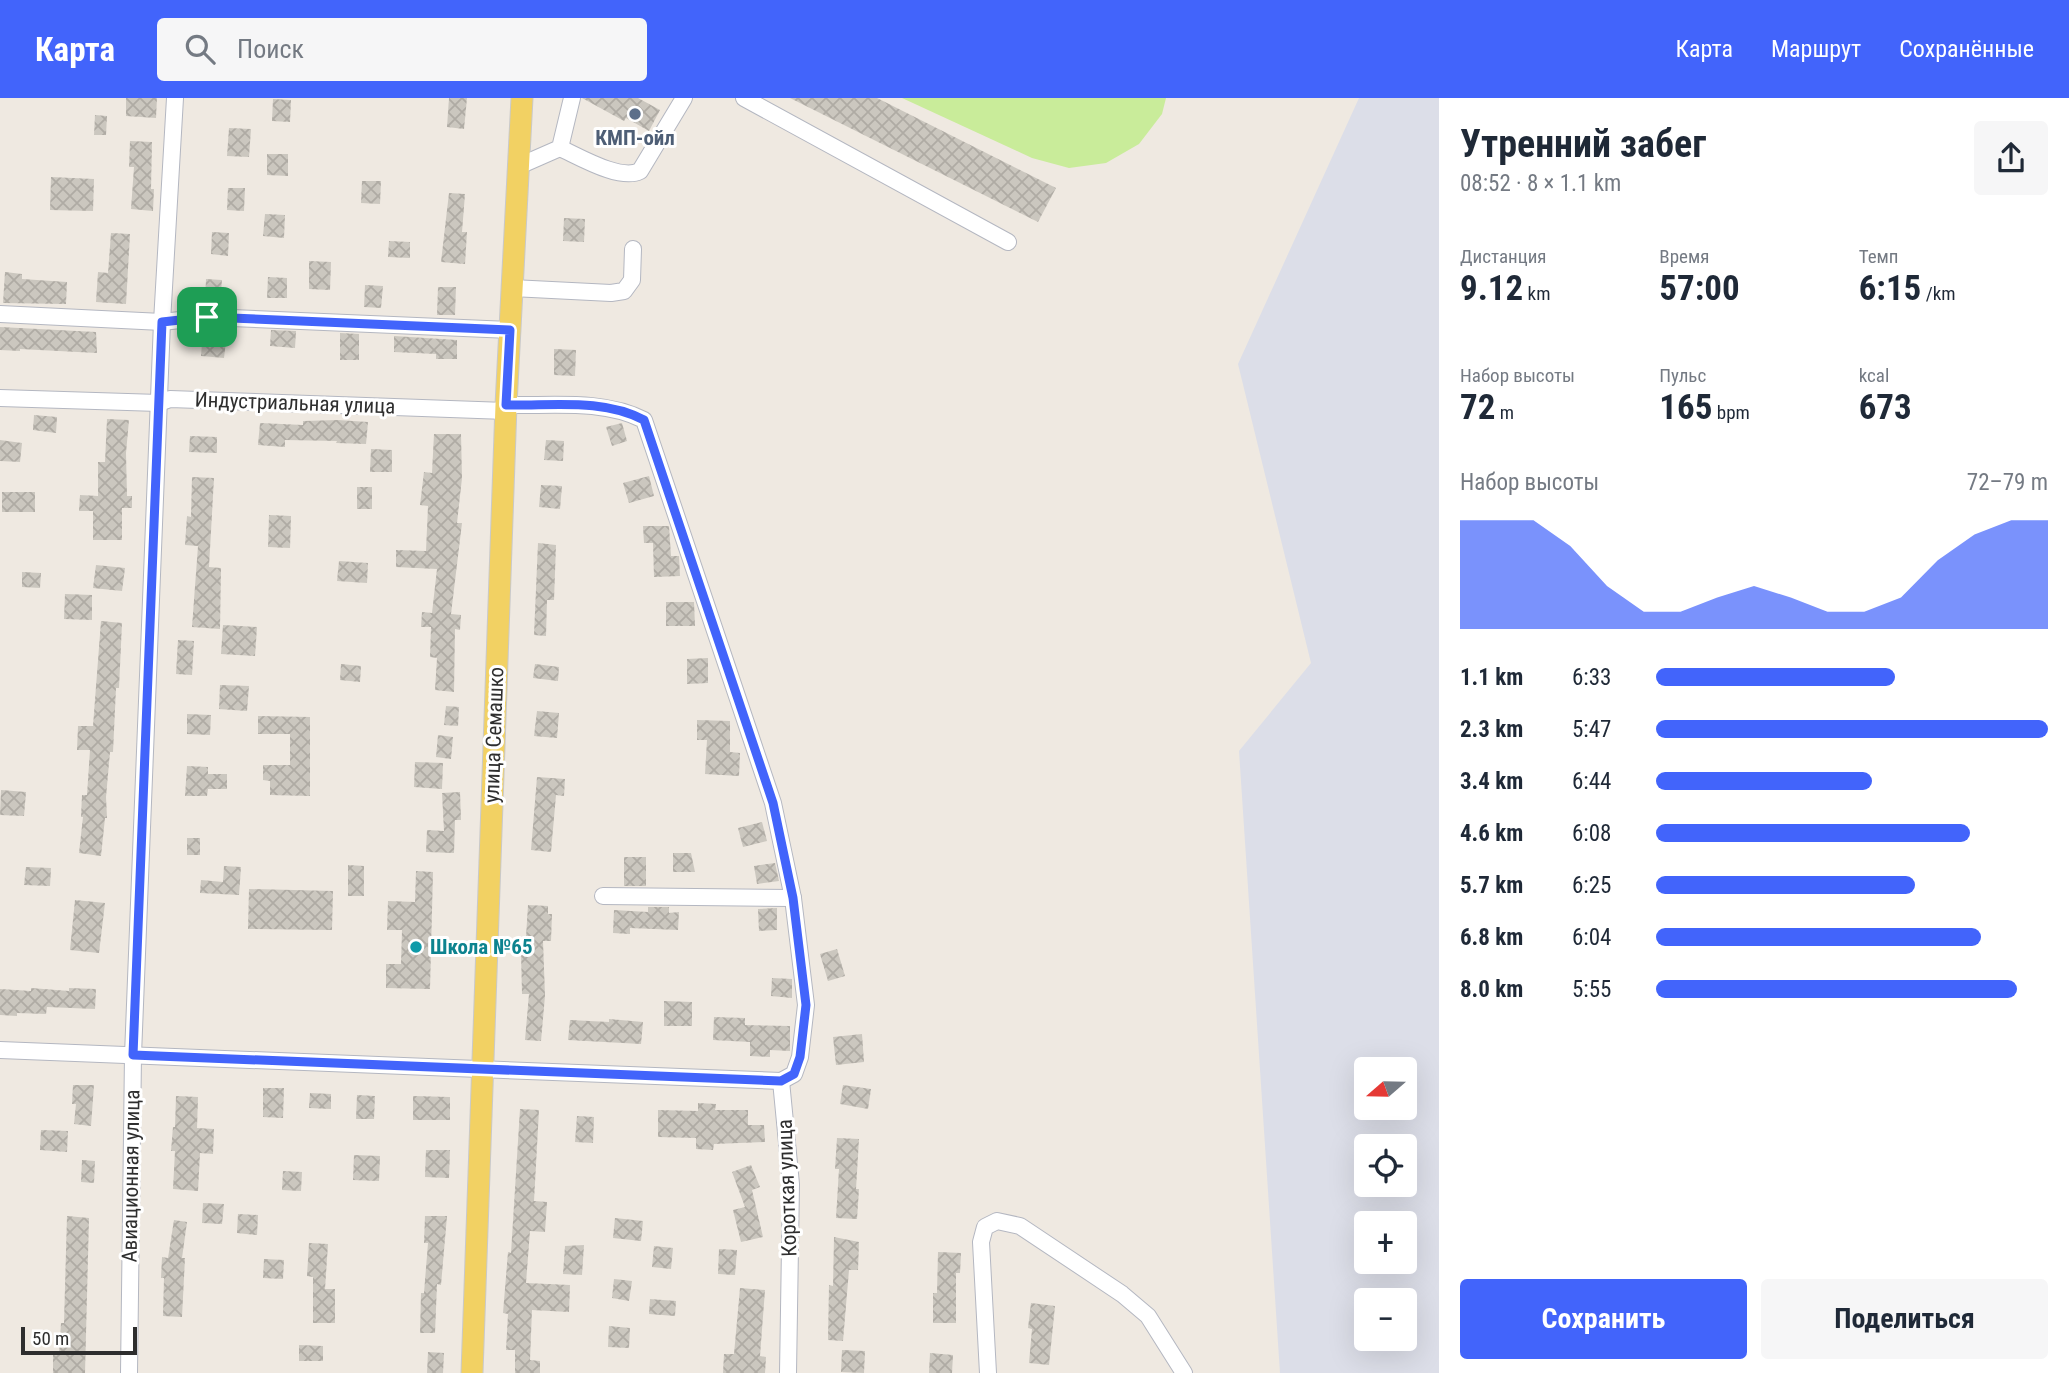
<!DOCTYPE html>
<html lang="ru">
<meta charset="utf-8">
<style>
:root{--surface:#fff;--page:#f6f6f7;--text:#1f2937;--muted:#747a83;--accent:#4264fb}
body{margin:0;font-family:"Roboto Condensed",sans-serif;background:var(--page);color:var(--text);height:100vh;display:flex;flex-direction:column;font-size:26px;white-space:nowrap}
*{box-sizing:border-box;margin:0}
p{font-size:23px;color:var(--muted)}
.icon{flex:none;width:38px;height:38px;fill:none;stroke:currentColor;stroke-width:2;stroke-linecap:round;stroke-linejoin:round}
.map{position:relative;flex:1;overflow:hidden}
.side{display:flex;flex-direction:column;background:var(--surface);width:630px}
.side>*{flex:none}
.needle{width:46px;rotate:250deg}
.controls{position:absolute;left:1354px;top:959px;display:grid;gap:14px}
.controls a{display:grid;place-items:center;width:63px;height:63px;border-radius:7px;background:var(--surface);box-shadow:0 7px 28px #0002;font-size:35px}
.scale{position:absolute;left:21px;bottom:18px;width:116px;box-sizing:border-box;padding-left:7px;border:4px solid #2e2e2e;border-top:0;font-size:19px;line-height:24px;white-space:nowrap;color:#2e2e2e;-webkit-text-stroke:5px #fff;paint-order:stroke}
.pin{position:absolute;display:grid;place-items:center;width:60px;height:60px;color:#fff;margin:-30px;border-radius:14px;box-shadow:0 4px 10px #0006}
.round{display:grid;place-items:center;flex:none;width:74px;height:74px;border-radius:7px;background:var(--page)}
.overview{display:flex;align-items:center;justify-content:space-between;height:119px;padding:0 21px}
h1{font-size:38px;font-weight:700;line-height:52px}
.metrics{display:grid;grid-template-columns:repeat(3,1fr);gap:10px;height:119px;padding:7px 21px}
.metrics div{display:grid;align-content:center}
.metrics b{font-size:35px;font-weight:700}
.metrics small{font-size:19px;font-weight:400}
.metrics p{font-size:19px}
.chart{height:196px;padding:14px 21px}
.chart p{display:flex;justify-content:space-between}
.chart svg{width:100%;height:126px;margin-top:7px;fill:var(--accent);opacity:.7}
.button{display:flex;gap:14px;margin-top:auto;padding:14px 21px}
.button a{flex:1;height:80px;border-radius:7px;background:var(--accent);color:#fff;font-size:28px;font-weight:700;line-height:80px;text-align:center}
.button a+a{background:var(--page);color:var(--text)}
ul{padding:0 21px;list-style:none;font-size:23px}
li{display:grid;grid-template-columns:112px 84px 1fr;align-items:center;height:52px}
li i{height:18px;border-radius:9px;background:var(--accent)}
header{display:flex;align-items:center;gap:42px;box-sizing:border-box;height:98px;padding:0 35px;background:var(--accent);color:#fff}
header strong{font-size:33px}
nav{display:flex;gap:38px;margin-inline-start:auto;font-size:24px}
.search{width:490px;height:63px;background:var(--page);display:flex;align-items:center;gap:18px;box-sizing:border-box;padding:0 24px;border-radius:7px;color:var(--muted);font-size:26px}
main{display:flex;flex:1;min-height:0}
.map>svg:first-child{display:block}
.airport{fill:#dcdee8;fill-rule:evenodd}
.pitch{fill:#c9ec9a}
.building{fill:url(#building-cross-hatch)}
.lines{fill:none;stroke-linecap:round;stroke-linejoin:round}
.minor-casing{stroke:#b4b7c1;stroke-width:18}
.major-casing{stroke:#c9c9c9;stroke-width:23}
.minor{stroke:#fff;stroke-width:16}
.major{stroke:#f2d163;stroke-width:21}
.route-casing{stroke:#fff;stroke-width:14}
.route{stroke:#4264fb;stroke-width:9}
.service-dot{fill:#5c6f8a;stroke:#fff;stroke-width:2.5}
.culture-dot{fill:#0f9aa8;stroke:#fff;stroke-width:2.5}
.labels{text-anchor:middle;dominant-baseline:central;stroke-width:6;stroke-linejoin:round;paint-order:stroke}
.service-label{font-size:21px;font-weight:bold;fill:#4e5e75;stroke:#fff}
.street-label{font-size:21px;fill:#2e2e2e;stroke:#fff}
.culture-label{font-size:21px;font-weight:bold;fill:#0d838f;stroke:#fff;text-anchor:start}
</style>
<header>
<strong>Карта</strong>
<div class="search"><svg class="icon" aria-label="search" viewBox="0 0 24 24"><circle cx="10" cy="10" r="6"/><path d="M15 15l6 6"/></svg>Поиск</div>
<nav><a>Карта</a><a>Маршрут</a><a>Сохранённые</a></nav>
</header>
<main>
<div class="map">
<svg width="1439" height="1275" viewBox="0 0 1439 1275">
<defs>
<pattern id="building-cross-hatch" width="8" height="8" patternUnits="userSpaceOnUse" patternTransform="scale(1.75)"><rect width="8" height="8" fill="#cbc7bf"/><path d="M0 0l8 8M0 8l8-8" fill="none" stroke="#afaba4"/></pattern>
</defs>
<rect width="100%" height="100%" fill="#efe9e1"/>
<path class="airport" d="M1359 0H1439V1275H1280L1239 653 1311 565 1238 266ZM1367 971H1405V1010H1367ZM1367 1048H1405V1087H1367ZM1367 1125H1405V1164H1367ZM1367 1202H1405V1241H1367Z"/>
<path class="pitch" d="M902 0H1166L1162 16 1139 46 1106 65 1069 70 1032 60Z"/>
<g class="building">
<path d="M126 0H157L156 20 126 18Z"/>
<path d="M449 0H467L464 31 447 29Z"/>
<path d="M582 0H638L660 12 649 33 626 20 624 23Z"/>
<path d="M790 0H877L1056 90 1038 124Z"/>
<path d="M273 1 291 2 290 24 272 23Z"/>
<path d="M95 17 107 18 106 37H94Z"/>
<path d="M229 30 251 31 249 59 227 58Z"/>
<path d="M130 43 152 44 151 91H154L153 113 131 111 134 69H129Z"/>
<path d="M267 56H288V78L267 77Z"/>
<path d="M51 79 94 81 93 113 50 112Z"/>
<path d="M362 83H381L380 106 361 105Z"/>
<path d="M228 90H245L244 113 227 112Z"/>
<path d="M449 95 465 96 462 134H467L465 166 441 164Z"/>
<path d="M265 116 285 117 284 140 263 138Z"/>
<path d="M564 120 585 121 584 144 563 143Z"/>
<path d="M212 134 229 135 228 158 211 156Z"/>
<path d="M111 135 130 136 126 206 96 204 98 174 108 175Z"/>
<path d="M389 143 410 144V160L388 159Z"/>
<path d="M309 163 331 164 330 192 309 191Z"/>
<path d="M5 174 22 176V181L67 184 66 206 3 205Z"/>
<path d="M268 179 287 180V200H267Z"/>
<path d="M206 181 222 182 220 205 205 204Z"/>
<path d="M365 187 383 188 381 210 364 209Z"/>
<path d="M438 189H456L455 217H437Z"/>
<path d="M0 229 96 234 97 255 20 251V253L0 252Z"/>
<path d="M203 232 227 234 224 260 201 258Z"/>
<path d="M271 232 296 233 295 250 270 248Z"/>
<path d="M340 235 359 236V262H340Z"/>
<path d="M394 238 457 242V261H436V256L394 254Z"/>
<path d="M554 251 576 252 575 278 554 277Z"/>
<path d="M34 317 57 319 56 335 33 332Z"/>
<path d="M107 321 129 322 126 355 127 398H132V410H122V442H93V413H79L80 397 98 398V364H105Z"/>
<path d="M338 322 368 324 366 346 336 345 337 343 285 342V349L258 347 260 325 303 327V323Z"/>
<path d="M622 325 627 343 612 348 606 329Z"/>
<path d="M434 336H461L462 380 457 425H462L451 516 461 517 460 532 455 531 454 594 435 592 437 560 430 559 431 529H421L422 514 432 515 437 471 396 469V452L426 453 428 408 420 407 424 374 432 375Z"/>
<path d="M190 338 217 339V355L189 354Z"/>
<path d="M0 342 22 345 20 364 0 363Z"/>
<path d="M546 342 564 343 563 363 544 362Z"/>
<path d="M371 351 392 352V374H370Z"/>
<path d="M649 378 654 398 629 405 623 385Z"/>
<path d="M192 379 214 380 209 469 221 470 220 531 192 529 198 448 185 447 187 418 191 419Z"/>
<path d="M541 387 562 388 560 411 539 409Z"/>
<rect x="357" y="389" width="15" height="22"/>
<rect x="2" y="394" width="33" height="20"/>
<path d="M269 417 291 418 290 450 268 449Z"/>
<path d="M643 428H669L671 458H679L680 478 654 479 653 445H644Z"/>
<path d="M538 445 556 447 554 502H547L546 538 534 537Z"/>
<path d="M339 463 368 465 367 485 337 483Z"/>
<path d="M96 467 125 470 122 493 93 490Z"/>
<path d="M22 474 41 475 40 490 22 489Z"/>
<path d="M65 496 92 497V522L64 521Z"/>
<path d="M666 504H694L695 528H666Z"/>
<path d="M101 523 122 525 119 590H116L113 654H110L106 699 107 720H105L101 758 79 755 83 719H81L82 697H87L90 652H77L78 628H93Z"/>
<path d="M223 527 257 529 255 558 221 556Z"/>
<path d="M178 542 194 543 192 577 176 576Z"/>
<path d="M708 560V585L687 586V561Z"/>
<path d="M341 566 361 568 360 584 340 582Z"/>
<path d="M535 566 559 569 558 583 533 580Z"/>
<path d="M220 587 249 588 247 613 219 611Z"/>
<path d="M446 608 459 609 458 628 444 627Z"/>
<path d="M537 613 559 615 557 640 534 638Z"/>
<path d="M187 616 211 617 210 637 187 636Z"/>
<path d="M258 618 310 619V698L270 697V683L263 682V667H290V636H258Z"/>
<path d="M697 622 730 623V654L740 655 739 678 705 676 707 642H697Z"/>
<path d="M438 637 453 639 451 661 436 659Z"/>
<path d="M415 664 443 665 442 691 414 689Z"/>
<path d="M187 668 208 669V676H227V691H208L207 698H185Z"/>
<path d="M537 679 565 681 564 698 556 697 551 754 531 752Z"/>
<path d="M1 692 26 694 24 718 0 717Z"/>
<path d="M460 694 461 722H455L454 755 426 754 427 732 444 733 442 695Z"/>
<path d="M762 724 767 743 743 749 738 730Z"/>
<rect x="187" y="740" width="13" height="17"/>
<path d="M673 755H691L695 774H673Z"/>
<rect x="624" y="759" width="22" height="29"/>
<path d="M775 765 779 783 757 786 754 768Z"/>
<path d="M348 767 364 768V798H348Z"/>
<path d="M224 768 241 769 239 797 200 795 201 782 223 784Z"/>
<path d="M26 769 51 770 50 788 24 787Z"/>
<path d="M416 773 433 774 430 891 386 890V866H401L402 832H387L388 803 415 804Z"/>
<path d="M249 791 333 793 332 832 248 831Z"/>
<path d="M75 802 105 805 99 855 70 852Z"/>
<path d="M528 807 548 808V816H552L551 843H543L545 898 541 943 525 942 529 896H522L521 855H525Z"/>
<path d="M648 809H669V815L679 814 678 832 630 830V836L613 835 614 812 648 814Z"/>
<path d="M777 810V832L759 833 758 811Z"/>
<path d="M837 851 845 878 828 883 820 856Z"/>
<path d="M772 880 792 881V900L771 898Z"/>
<path d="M31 890 69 893V890L96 891 95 911 47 909 46 916 17 915V918L0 917V891L31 893Z"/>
<path d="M664 903 692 904V928H664Z"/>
<path d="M714 919 745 920V927L790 928V953L770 952V959L750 958V944L713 942Z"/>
<path d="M609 921 643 924 641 946 568 942 570 922 609 924Z"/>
<path d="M862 936 864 964 836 967 833 939Z"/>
<path d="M73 987H94L91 1028 74 1026 76 1006H72Z"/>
<path d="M843 987 871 991 868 1011 840 1006Z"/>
<path d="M263 990H284L283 1020 263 1019Z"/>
<path d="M310 995 331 996V1011L309 1010Z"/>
<path d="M357 997 375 998 374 1021H356Z"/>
<path d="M176 998 198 999 197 1030 214 1031 213 1056 200 1055 198 1093 173 1091 175 1053H171L173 1029H175Z"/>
<path d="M413 998 450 999V1022H413Z"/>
<path d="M698 1005 716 1006 715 1012H748V1027H764L765 1044 714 1046 713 1052 696 1051V1040L658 1039V1012L698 1013Z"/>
<path d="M520 1011 539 1012 534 1103 547 1104 545 1134 530 1133 526 1185 570 1187 569 1214 532 1212 530 1262 540 1263V1275H515V1252H506L508 1216 503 1215 508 1154 511 1155Z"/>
<path d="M577 1018 594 1019 593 1045 575 1044Z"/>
<path d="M41 1032 68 1033 67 1054 40 1052Z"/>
<path d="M837 1040 859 1041 856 1091H859L857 1121 836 1120 839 1071H835Z"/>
<path d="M426 1052H450L449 1080 425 1079Z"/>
<path d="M354 1057 380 1058 379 1083 353 1082Z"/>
<path d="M82 1062 95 1063 94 1085 81 1084Z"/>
<path d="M751 1067 760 1089 752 1092 763 1139 741 1144 733 1112 745 1109 732 1074Z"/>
<path d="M283 1073 302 1074 301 1093 282 1092Z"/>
<path d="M203 1105 224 1106 222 1126 202 1125Z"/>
<path d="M238 1116 258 1117 257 1137 237 1135Z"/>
<path d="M67 1118 89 1120 85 1275H53V1255H59L61 1225H64Z"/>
<path d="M425 1118H447L441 1187 437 1186 435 1235H420L421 1195H424L428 1145H424Z"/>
<path d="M615 1120 643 1123 641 1143 613 1140Z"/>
<path d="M174 1122 187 1124 182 1160H185L182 1219 163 1218 164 1180H161L162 1159 168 1160Z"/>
<path d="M834 1139 859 1144 858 1172H849L843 1243 828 1242 829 1187 833 1188Z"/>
<path d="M309 1145 328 1146 325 1191H335V1225H313V1179L307 1178Z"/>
<path d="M584 1147 582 1177 563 1176 565 1148Z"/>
<path d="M654 1148 673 1150 671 1171 652 1169Z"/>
<path d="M719 1151 737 1152 735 1177 718 1176Z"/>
<path d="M938 1154 961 1155 960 1175H956V1225H933V1195H937Z"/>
<path d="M264 1161 284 1162 283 1181 263 1180Z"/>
<path d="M614 1181 632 1183 629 1203 612 1200Z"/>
<path d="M740 1190 765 1192 760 1258 766 1259 765 1275H723L724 1256H734Z"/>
<path d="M650 1201 676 1203 675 1218 649 1216Z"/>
<path d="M1031 1205 1055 1208 1049 1267 1029 1265 1032 1231 1028 1230Z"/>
<path d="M609 1228 630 1230 629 1250 608 1249Z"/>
<path d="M299 1247 323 1248V1263H299Z"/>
<path d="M842 1252 865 1253 864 1275 841 1274Z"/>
<path d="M428 1254 444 1255 443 1275H427Z"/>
<path d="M930 1255 953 1257 952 1275H929Z"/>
</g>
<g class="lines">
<defs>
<g id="minor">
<path d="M744 0 1008 144"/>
<path d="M560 50C580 59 620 83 640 73L684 0"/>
<path d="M519 68 560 50 572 0"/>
<path d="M512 190 611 195 624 193 632 182 633 151"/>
<path d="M0 216 162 224 207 219 510 232"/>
<path d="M0 300 159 305 170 301 506 313"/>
<path d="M506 307C552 308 603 301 644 322L773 705 793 800 806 907 800 959 794 976 781 983"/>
<path d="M603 798 793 800"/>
<path d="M0 952 781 983"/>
<path d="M781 983 791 1086 788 1275"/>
<path d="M129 1275 133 957 162 224 175 0"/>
<path d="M988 1275 981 1144 985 1129 997 1123 1020 1128 1122 1196 1148 1218 1184 1275"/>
</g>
<path id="major" d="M472 1275 506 307 522 0"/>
</defs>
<use href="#minor" class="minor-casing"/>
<use href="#major" class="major-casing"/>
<use href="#minor" class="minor"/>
<use href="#major" class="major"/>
</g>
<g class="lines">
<defs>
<path id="route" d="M207 219 510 232 506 307C552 308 603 300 644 322L773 705 793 800 806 907 800 959 794 976 781 983 133 957 162 224Z"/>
</defs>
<use href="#route" class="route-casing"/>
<use href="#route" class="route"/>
</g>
<circle class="service-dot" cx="635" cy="16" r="7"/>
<circle class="culture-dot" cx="416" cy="849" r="7"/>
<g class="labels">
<g class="service-label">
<text x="635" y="40">КМП-ойл</text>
</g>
<g class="street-label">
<text transform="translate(295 305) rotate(2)">Индустриальная улица</text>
<text transform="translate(494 637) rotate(-88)">улица Семашко</text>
<text transform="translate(131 1078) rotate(-89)">Авиационная улица</text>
<text transform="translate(787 1090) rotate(-92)">Короткая улица</text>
</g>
<g class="culture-label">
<text x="430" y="849">Школа №65</text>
</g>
</g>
</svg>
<div class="controls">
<a><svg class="needle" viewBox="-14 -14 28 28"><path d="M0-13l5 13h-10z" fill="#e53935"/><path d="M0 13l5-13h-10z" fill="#747a83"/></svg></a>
<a><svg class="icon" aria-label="locate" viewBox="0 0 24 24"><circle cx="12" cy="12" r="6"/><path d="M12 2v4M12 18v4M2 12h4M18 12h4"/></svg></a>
<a>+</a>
<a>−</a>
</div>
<div class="scale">50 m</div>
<div class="pin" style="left:207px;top:219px;background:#1e9e55"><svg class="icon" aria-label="arrive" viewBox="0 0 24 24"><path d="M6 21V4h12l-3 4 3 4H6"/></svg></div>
</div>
<section class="side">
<div class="overview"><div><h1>Утренний забег</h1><p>08:52 · 8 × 1.1 km</p></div><a class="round"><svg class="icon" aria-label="share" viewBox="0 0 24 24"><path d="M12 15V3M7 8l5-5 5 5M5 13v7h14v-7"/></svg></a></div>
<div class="metrics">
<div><p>Дистанция</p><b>9.12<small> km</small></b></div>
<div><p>Время</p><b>57:00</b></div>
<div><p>Темп</p><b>6:15<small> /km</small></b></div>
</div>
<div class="metrics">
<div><p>Набор высоты</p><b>72<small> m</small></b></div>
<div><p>Пульс</p><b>165<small> bpm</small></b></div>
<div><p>kcal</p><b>673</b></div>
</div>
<div class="chart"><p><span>Набор высоты</span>72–79 m</p>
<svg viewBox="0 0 160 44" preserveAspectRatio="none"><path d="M0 44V6L10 6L20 6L30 15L40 29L50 38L60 38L70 33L80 29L90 33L100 38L110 38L120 33L130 20L140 11L150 6L160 6V44z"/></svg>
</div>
<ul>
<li><b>1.1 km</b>6:33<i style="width:61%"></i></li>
<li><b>2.3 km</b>5:47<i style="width:100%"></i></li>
<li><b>3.4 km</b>6:44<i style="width:55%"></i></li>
<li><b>4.6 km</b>6:08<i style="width:80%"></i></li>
<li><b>5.7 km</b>6:25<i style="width:66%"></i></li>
<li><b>6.8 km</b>6:04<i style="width:83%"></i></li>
<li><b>8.0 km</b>5:55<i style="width:92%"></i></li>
</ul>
<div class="button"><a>Сохранить</a><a>Поделиться</a></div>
</section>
</main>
